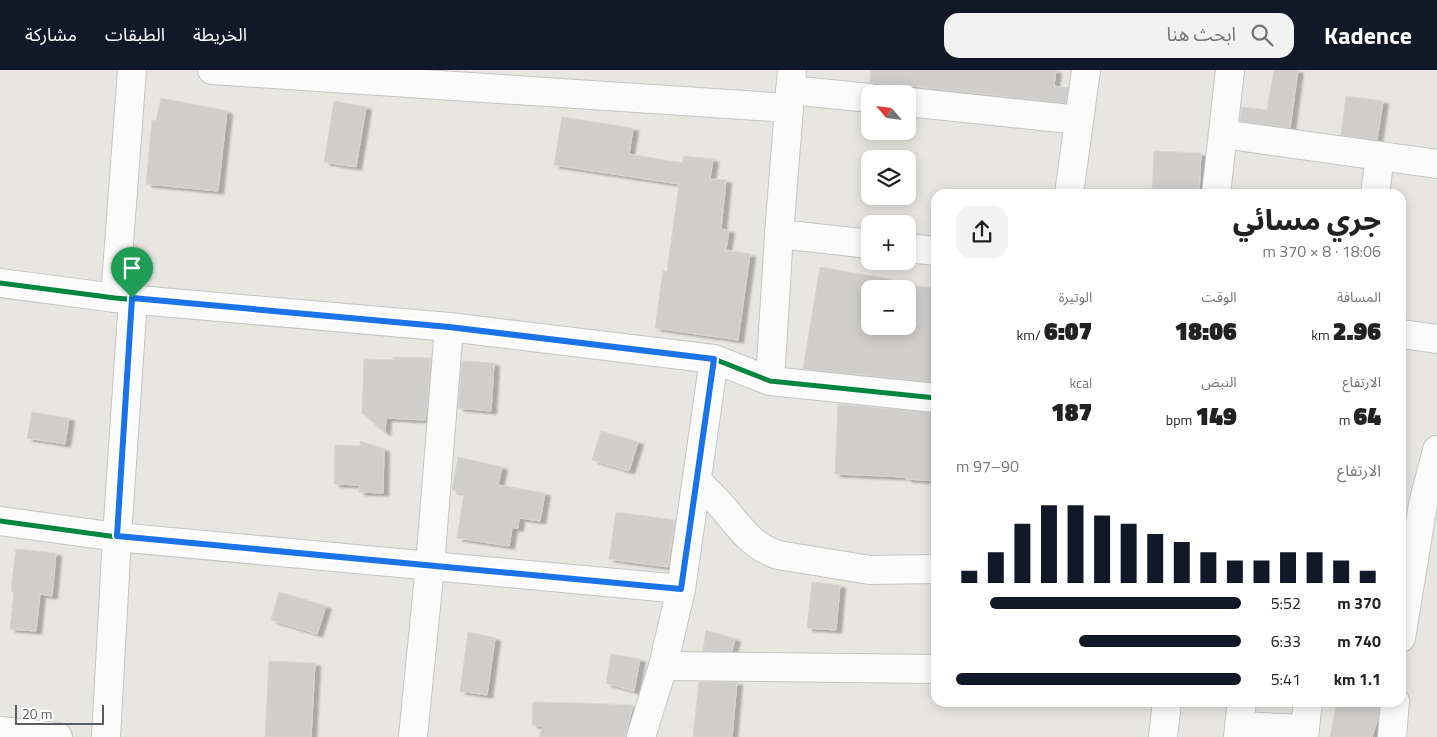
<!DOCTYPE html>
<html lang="ar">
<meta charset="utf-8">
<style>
:root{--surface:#fff;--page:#f2f2f2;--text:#222;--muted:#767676;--accent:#111827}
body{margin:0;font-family:"Titillium Web","Noto Sans Arabic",sans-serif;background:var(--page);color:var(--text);direction:rtl;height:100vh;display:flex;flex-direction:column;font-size:19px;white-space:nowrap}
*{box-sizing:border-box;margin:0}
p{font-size:16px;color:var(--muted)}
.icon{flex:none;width:28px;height:28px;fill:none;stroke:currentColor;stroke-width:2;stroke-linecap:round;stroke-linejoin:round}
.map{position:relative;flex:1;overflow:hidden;direction:ltr}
.sheet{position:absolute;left:931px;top:119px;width:475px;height:518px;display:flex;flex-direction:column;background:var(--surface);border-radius:15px;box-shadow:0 2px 12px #0003;direction:rtl}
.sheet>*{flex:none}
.needle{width:32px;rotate:298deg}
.fabs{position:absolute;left:861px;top:15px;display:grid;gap:10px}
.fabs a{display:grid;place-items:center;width:55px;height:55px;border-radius:10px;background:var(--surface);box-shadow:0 2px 12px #0003;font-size:25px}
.scale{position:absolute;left:15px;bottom:12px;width:89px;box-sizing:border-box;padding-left:5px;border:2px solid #575d61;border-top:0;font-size:14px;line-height:18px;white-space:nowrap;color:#575d61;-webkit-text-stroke:4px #fff;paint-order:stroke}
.pin{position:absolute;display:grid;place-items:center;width:42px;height:42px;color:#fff;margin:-51px -21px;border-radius:50% 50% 50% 0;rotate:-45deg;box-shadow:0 0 5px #0007}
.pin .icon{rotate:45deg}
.round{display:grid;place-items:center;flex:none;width:52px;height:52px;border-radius:15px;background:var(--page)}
.summary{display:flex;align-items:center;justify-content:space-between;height:85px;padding:0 25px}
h1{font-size:28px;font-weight:800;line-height:38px}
.figures{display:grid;grid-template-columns:repeat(3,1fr);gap:8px;height:85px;padding:5px 25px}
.figures div{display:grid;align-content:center}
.figures b{font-size:25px;font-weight:800}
.figures small{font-size:14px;font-weight:400}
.figures p{font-size:14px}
.chart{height:140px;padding:10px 25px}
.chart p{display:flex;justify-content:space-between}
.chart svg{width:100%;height:90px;margin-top:5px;stroke:var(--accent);stroke-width:6}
ul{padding:0 25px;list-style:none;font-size:16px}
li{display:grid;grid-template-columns:80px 60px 1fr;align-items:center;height:38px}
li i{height:12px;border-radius:6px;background:var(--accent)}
header{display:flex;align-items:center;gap:30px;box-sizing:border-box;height:70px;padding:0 25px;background:var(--accent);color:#fff}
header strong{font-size:24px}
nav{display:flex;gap:28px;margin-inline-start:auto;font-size:18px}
.search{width:350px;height:45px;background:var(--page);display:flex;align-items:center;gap:12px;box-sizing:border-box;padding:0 18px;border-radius:15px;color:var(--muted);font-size:19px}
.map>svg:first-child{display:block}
.building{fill:#d0cecc;stroke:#d8d5d1;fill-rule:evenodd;filter:url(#shadow)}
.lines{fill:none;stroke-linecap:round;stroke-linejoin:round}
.street-casing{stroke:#c4c5c4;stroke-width:30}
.street{stroke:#fcfbfb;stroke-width:28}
.cycleway-casing{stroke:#fff;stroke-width:8}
.cycleway{stroke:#00873e;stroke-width:5}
.route-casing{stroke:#fff;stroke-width:10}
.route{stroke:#1a73e8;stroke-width:6}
</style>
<header>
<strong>Kadence</strong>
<div class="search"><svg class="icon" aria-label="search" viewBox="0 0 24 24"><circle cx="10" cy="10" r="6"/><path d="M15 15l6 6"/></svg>ابحث هنا</div>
<nav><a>الخريطة</a><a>الطبقات</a><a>مشاركة</a></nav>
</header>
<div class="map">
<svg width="1437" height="667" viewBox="0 0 1437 667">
<defs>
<filter id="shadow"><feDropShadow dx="5.5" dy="3" stdDeviation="1" flood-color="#0004"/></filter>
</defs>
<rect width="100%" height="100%" fill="#e8e6e2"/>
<g class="building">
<path d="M871 0H1056L1054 16 1068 18 1066 33 910 16 902 18 870 12Z"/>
<path d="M1274 0H1298L1290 58 1240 51 1242 37 1267 40Z"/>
<path d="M1346 26 1383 31 1377 70 1341 65Z"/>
<path d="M161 28 227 41 218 121 146 114 152 50 156 51Z"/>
<path d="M334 31 366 37 356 97 324 92Z"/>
<path d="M562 47 633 58 629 84 683 93V86L713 89 710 109 726 110 721 159 729 160 726 180 750 184 738 270 655 258 663 201 667 202 679 114 554 95Z"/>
<path d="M1154 81 1201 83 1199 124H1152Z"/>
<path d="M820 197 889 209V213L936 218V312L803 299ZM870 219H908V256H870Z"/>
<path d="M394 287 431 288 427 336 425 350 386 348 385 363 362 343 364 289 394 290Z"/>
<path d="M462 291 494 293 491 341 458 338Z"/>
<path d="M838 334 936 343V411L906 409V407L835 404Z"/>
<path d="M32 342 69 348 65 374 27 368Z"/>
<path d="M601 361 638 372 629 401 592 390Z"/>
<path d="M360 371 384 379 383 423 359 422V415L334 414 335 375 360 376Z"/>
<path d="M458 387 502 397 498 415 545 423 540 451 519 448 518 458H512L509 476 457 468 464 424 452 420Z"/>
<path d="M616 442 675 450 668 497 609 489Z"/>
<path d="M16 479 56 483 52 526 40 524 36 561 10 559 14 522 11 521Z"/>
<path d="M812 512 840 515 836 560 807 558Z"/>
<path d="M279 522 326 536 317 564 271 550Z"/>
<path d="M706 560 735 569 732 581H703Z"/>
<path d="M468 562 495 568 487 625 460 621Z"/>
<path d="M611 584 640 589 634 621 606 613Z"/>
<path d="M269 591 315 593 311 667H265Z"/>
<path d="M699 612H737L732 667H693Z"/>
<path d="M1337 631H1379L1378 649 1372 667H1330Z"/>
<path d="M533 632 580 633 633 635 625 667H539L543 656 532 655Z"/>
</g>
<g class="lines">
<defs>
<g id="street">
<path d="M212 0 789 38"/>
<path d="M790 20 870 28"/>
<path d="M908 32 1079 50"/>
<path d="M1223 64 1437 94"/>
<path d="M1069 124 1086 0"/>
<path d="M1216 124 1230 0"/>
<path d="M1375 124 1380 86"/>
<path d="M779 164 870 174"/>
<path d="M908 178 936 181"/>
<path d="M0 213 115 228 449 257 714 289 770 311 936 328"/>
<path d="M115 228 132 0"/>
<path d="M1401 264 1437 269"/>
<path d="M770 311 779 164 792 0"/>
<path d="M698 412C707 421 717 430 725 440 741 459 753 477 778 485L870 500 936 499"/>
<path d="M0 451 117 467 681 519"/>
<path d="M1401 568 1423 434 1437 380"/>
<path d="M663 596 936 599"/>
<path d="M1239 656 1305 659"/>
<path d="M0 661 58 667"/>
<path d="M106 667 117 467 133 229"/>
<path d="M413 667 430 496 449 257"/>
<path d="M641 667 663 596 681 519 714 289"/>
<path d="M1163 667 1167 631"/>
<path d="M1238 667 1242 631"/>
<path d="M1304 667 1308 631"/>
<path d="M1392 667 1395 631"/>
</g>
</defs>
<use href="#street" class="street-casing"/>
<use href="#street" class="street"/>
<defs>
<g id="cycleway">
<path d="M0 213 115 228 449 257 714 289 770 311 936 328"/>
<path d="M0 451 117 467 681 519"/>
</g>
</defs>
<use href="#cycleway" class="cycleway-casing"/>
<use href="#cycleway" class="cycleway"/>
</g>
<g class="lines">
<defs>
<path id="route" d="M132 228 449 257 714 289 681 519 117 466Z"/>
</defs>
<use href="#route" class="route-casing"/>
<use href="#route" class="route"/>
</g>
</svg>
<div class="fabs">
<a><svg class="needle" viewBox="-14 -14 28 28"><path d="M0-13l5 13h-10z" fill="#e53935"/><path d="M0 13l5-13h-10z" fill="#767676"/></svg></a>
<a><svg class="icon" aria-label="layers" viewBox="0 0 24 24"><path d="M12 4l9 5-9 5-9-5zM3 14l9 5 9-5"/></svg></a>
<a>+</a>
<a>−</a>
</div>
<div class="scale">20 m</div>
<div class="pin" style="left:132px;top:228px;background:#1e9e55"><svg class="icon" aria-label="arrive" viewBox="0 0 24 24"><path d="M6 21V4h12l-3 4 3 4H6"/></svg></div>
<section class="sheet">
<div class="summary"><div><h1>جري مسائي</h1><p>18:06 · 8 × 370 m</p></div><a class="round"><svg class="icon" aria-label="share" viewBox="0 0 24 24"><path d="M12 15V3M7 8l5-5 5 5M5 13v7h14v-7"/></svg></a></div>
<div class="figures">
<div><p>المسافة</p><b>2.96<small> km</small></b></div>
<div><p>الوقت</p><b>18:06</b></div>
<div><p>الوتيرة</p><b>6:07<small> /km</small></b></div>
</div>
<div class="figures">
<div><p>الارتفاع</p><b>64<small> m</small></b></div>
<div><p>النبض</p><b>149<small> bpm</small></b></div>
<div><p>kcal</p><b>187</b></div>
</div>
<div class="chart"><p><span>الارتفاع</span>90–97 m</p>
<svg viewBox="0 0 160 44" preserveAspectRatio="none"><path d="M5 44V38M15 44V29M25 44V15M35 44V6M45 44V6M55 44V11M65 44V15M75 44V20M85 44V24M95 44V29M105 44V33M115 44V33M125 44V29M135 44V29M145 44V33M155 44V38"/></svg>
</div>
<ul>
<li><b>370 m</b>5:52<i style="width:88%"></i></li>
<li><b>740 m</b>6:33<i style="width:57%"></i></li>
<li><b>1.1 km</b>5:41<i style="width:100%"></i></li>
</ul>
</section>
</div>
